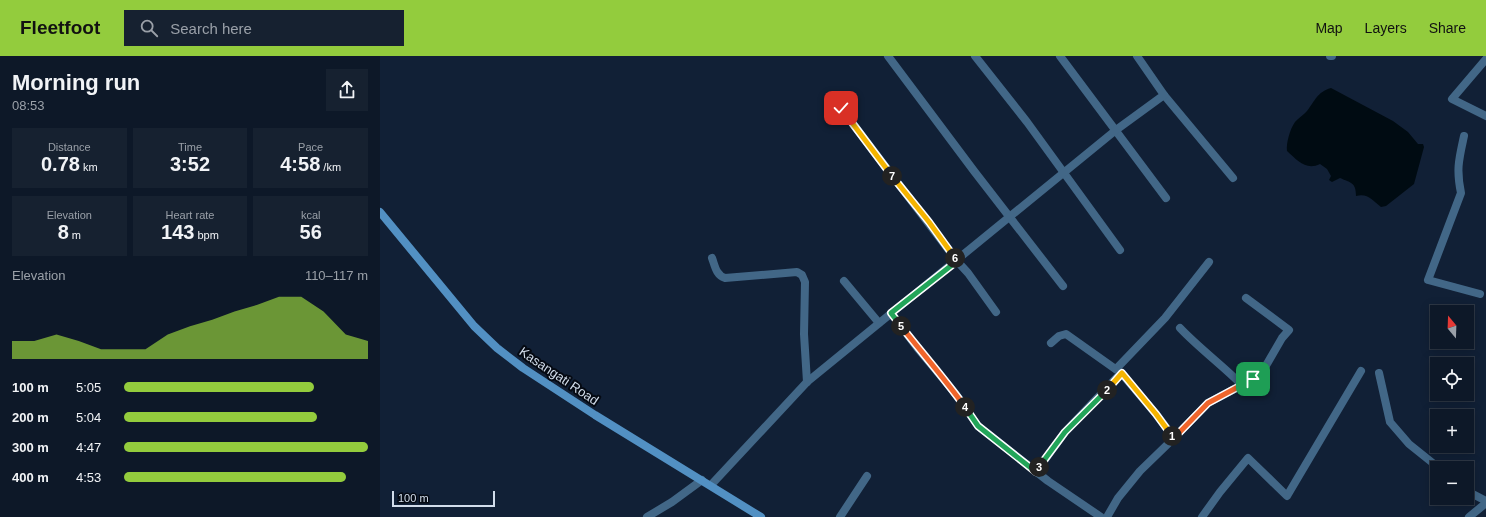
<!DOCTYPE html>
<meta charset="utf-8">
<style>
:root{--surface:#0d1828;--page:#162130;--text:#f1f3f6;--muted:#9aa0a8;--line:#2d3745;--accent:#93cc3d}
body{margin:0;font-family:Arial,sans-serif;background:var(--page);color:var(--text);height:100vh;display:flex;flex-direction:column;font-size:15px;white-space:nowrap}
*{box-sizing:border-box;margin:0}
p{font-size:13px;color:var(--muted)}
.icon{flex:none;width:22px;height:22px;fill:none;stroke:currentColor;stroke-width:2;stroke-linecap:round;stroke-linejoin:round}
.map{position:relative;flex:1;overflow:hidden}
.drawer{display:flex;flex-direction:column;background:var(--surface);width:380px}
.drawer>*{flex:none}
.needle{width:26px;rotate:341deg}
.fabs{position:absolute;left:1050px;top:249px;display:grid;gap:8px}
.fabs a{display:grid;place-items:center;width:44px;height:44px;border-radius:0px;background:var(--surface);box-shadow:0 2px 10px #0003,0 0 0 1px var(--line);font-size:20px}
.scale{position:absolute;left:12px;bottom:10px;width:103px;box-sizing:border-box;padding-left:4px;border:2px solid #d2ddeb;border-top:0;font-size:11px;line-height:14px;white-space:nowrap;color:#d2ddeb;-webkit-text-stroke:3px #050a13;paint-order:stroke}
.pin{position:absolute;display:grid;place-items:center;width:34px;height:34px;color:#fff;margin:-17px;border-radius:8px;box-shadow:0 2px 6px #0006}
.km{position:absolute;width:20px;height:20px;margin:-10px;border-radius:50%;background:#222;color:#fff;font-size:11px;line-height:20px;text-align:center}
.round{display:grid;place-items:center;flex:none;width:42px;height:42px;border-radius:0px;background:var(--page)}
.summary{display:flex;align-items:center;justify-content:space-between;height:68px;padding:0 12px}
h1{font-size:22px;font-weight:700;line-height:30px}
.metrics{display:grid;grid-template-columns:repeat(3,1fr);gap:6px;height:68px;padding:4px 12px}
.metrics div{display:grid;align-content:center;border-radius:0px;background:var(--page);text-align:center}
.metrics b{font-size:20px;font-weight:700}
.metrics small{font-size:11px;font-weight:400}
.metrics p{font-size:11px}
.chart{height:112px;padding:8px 12px}
.chart p{display:flex;justify-content:space-between}
.chart svg{width:100%;height:72px;margin-top:4px;fill:var(--accent);opacity:.7}
ul{padding:0 12px;list-style:none;font-size:13px}
li{display:grid;grid-template-columns:64px 48px 1fr;align-items:center;height:30px}
li i{height:10px;border-radius:5px;background:var(--accent)}
header{display:flex;align-items:center;gap:24px;box-sizing:border-box;height:56px;padding:0 20px;background:var(--accent);color:#111}
header strong{font-size:19px}
nav{display:flex;gap:22px;margin-inline-start:auto;font-size:14px}
.search{width:280px;height:36px;background:var(--page);display:flex;align-items:center;gap:10px;box-sizing:border-box;padding:0 14px;border-radius:0px;color:var(--muted);font-size:15px}
main{display:flex;flex:1;min-height:0}
.map>svg:first-child{display:block}
.water{fill:#000b12}
.lines{fill:none;stroke-linecap:round;stroke-linejoin:round}
.street{stroke:#426787;stroke-width:8}
.secondary{stroke:#5290c3;stroke-width:8}
.split-1-casing{stroke:#fff;stroke-width:8}
.split-2-casing{stroke:#fff;stroke-width:8}
.split-3-casing{stroke:#fff;stroke-width:8}
.split-4-casing{stroke:#fff;stroke-width:8}
.split-5-casing{stroke:#fff;stroke-width:8}
.split-6-casing{stroke:#fff;stroke-width:8}
.split-7-casing{stroke:#fff;stroke-width:8}
.split-8-casing{stroke:#fff;stroke-width:8}
.split-1{stroke:#f0652b;stroke-width:5}
.split-2{stroke:#f5b400;stroke-width:5}
.split-3{stroke:#22a559;stroke-width:5}
.split-4{stroke:#22a559;stroke-width:5}
.split-5{stroke:#f0652b;stroke-width:5}
.split-6{stroke:#22a559;stroke-width:5}
.split-7{stroke:#f5b400;stroke-width:5}
.split-8{stroke:#f5b400;stroke-width:5}
.labels{text-anchor:middle;dominant-baseline:central;stroke-width:4;stroke-linejoin:round;paint-order:stroke}
.street-label{font-size:13px;fill:#d2ddeb;stroke:#050a13}
</style>
<header>
<strong>Fleetfoot</strong>
<div class="search"><svg class="icon" aria-label="search" viewBox="0 0 24 24"><circle cx="10" cy="10" r="6"/><path d="M15 15l6 6"/></svg>Search here</div>
<nav><a>Map</a><a>Layers</a><a>Share</a></nav>
</header>
<main>
<section class="drawer">
<div class="summary"><div><h1>Morning run</h1><p>08:53</p></div><a class="round"><svg class="icon" aria-label="share" viewBox="0 0 24 24"><path d="M12 15V3M7 8l5-5 5 5M5 13v7h14v-7"/></svg></a></div>
<div class="metrics">
<div><p>Distance</p><b>0.78<small> km</small></b></div>
<div><p>Time</p><b>3:52</b></div>
<div><p>Pace</p><b>4:58<small> /km</small></b></div>
</div>
<div class="metrics">
<div><p>Elevation</p><b>8<small> m</small></b></div>
<div><p>Heart rate</p><b>143<small> bpm</small></b></div>
<div><p>kcal</p><b>56</b></div>
</div>
<div class="chart"><p><span>Elevation</span>110–117 m</p>
<svg viewBox="0 0 160 44" preserveAspectRatio="none"><path d="M0 44V33L10 33L20 29L30 33L40 38L50 38L60 38L70 29L80 24L90 20L100 15L110 11L120 6L130 6L140 15L150 29L160 33V44z"/></svg>
</div>
<ul>
<li><b>100 m</b>5:05<i style="width:78%"></i></li>
<li><b>200 m</b>5:04<i style="width:79%"></i></li>
<li><b>300 m</b>4:47<i style="width:100%"></i></li>
<li><b>400 m</b>4:53<i style="width:91%"></i></li>
</ul>
</section>
<div class="map">
<svg width="1106" height="461" viewBox="0 0 1106 461">
<rect width="100%" height="100%" fill="#112036"/>
<path class="water" d="M951 32 1013 65 1028 76 1038 88H1043L1044 91 1034 128 1006 150 1001 151C992 144 988 137 976 140 976 126 971 127 960 122L952 126 949 124 951 120 947 113 940 108C926 115 917 104 907 95 906 87 910 73 915 66 918 62 924 59 927 55 935 45 937 36 951 32Z"/>
<g class="lines">
<g class="street">
<path d="M508 0 594 115 683 230"/>
<path d="M595 0 647 66 740 194"/>
<path d="M680 0 786 142"/>
<path d="M950 0H952"/>
<path d="M1106 3 1072 43 1106 60"/>
<path d="M784 39 853 122"/>
<path d="M461 52 577 205 588 217 616 256"/>
<path d="M1084 80C1079 103 1076 113 1081 137L1048 224 1100 238"/>
<path d="M332 202C335 210 336 219 345 222L417 216 422 219 425 226 424 278 427 326"/>
<path d="M464 225 499 267"/>
<path d="M511 257 539 294 575 337 598 370 668 425 721 461"/>
<path d="M800 272C819 292 842 309 862 329"/>
<path d="M671 287 679 280 686 278 741 317 776 358 794 382"/>
<path d="M736 313 785 262 829 206"/>
<path d="M999 317 1010 366 1029 388 1059 412"/>
<path d="M656 416 685 376 741 317"/>
<path d="M331 429 427 326 736 74 784 39 757 0"/>
<path d="M1087 435 1106 445"/>
<path d="M267 461 292 446 322 424"/>
<path d="M460 461 487 420"/>
<path d="M727 461 738 442 760 415 794 382 828 347 873 323 884 313 902 282 909 274 866 242"/>
<path d="M822 461 840 436 868 402 907 440 981 315"/>
<path d="M1089 461 1106 447"/>
</g>
<path class="secondary" d="M0 156 94 270 117 292 143 312 215 359 381 461"/>
</g>
<g class="lines">
<defs>
<path id="split-1" d="M792 380 794 382 828 347 873 323"/>
<path id="split-2" d="M727 334 742 317 776 358 792 380"/>
<path id="split-3" d="M659 411 685 376 727 334"/>
<path id="split-4" d="M585 351 598 370 656 416 659 411"/>
<path id="split-5" d="M521 270C542 297 565 323 585 351"/>
<path id="split-6" d="M521 270 511 257 577 205 575 202"/>
<path id="split-7" d="M512 120 549 166 575 202"/>
<path id="split-8" d="M461 52 512 120"/>
</defs>
<use href="#split-1" class="split-1-casing"/>
<use href="#split-2" class="split-2-casing"/>
<use href="#split-3" class="split-3-casing"/>
<use href="#split-4" class="split-4-casing"/>
<use href="#split-5" class="split-5-casing"/>
<use href="#split-6" class="split-6-casing"/>
<use href="#split-7" class="split-7-casing"/>
<use href="#split-8" class="split-8-casing"/>
<use href="#split-1" class="split-1"/>
<use href="#split-2" class="split-2"/>
<use href="#split-3" class="split-3"/>
<use href="#split-4" class="split-4"/>
<use href="#split-5" class="split-5"/>
<use href="#split-6" class="split-6"/>
<use href="#split-7" class="split-7"/>
<use href="#split-8" class="split-8"/>
</g>
<g class="labels">
<g class="street-label">
<text transform="translate(179 320) rotate(34)">Kasangati Road</text>
</g>
</g>
</svg>
<div class="fabs">
<a><svg class="needle" viewBox="-14 -14 28 28"><path d="M0-13l5 13h-10z" fill="#e53935"/><path d="M0 13l5-13h-10z" fill="#9aa0a8"/></svg></a>
<a><svg class="icon" aria-label="locate" viewBox="0 0 24 24"><circle cx="12" cy="12" r="6"/><path d="M12 2v4M12 18v4M2 12h4M18 12h4"/></svg></a>
<a>+</a>
<a>−</a>
</div>
<div class="scale">100 m</div>
<div class="pin" style="left:873px;top:323px;background:#1e9e55"><svg class="icon" aria-label="arrive" viewBox="0 0 24 24"><path d="M6 21V4h12l-3 4 3 4H6"/></svg></div>
<div class="pin" style="left:461px;top:52px;background:#d93025"><svg class="icon" aria-label="check" viewBox="0 0 24 24"><path d="M5 12l5 5 9-10"/></svg></div>
<b class="km" style="left:792px;top:380px">1</b>
<b class="km" style="left:727px;top:334px">2</b>
<b class="km" style="left:659px;top:411px">3</b>
<b class="km" style="left:585px;top:351px">4</b>
<b class="km" style="left:521px;top:270px">5</b>
<b class="km" style="left:575px;top:202px">6</b>
<b class="km" style="left:512px;top:120px">7</b>
</div>
</main>
